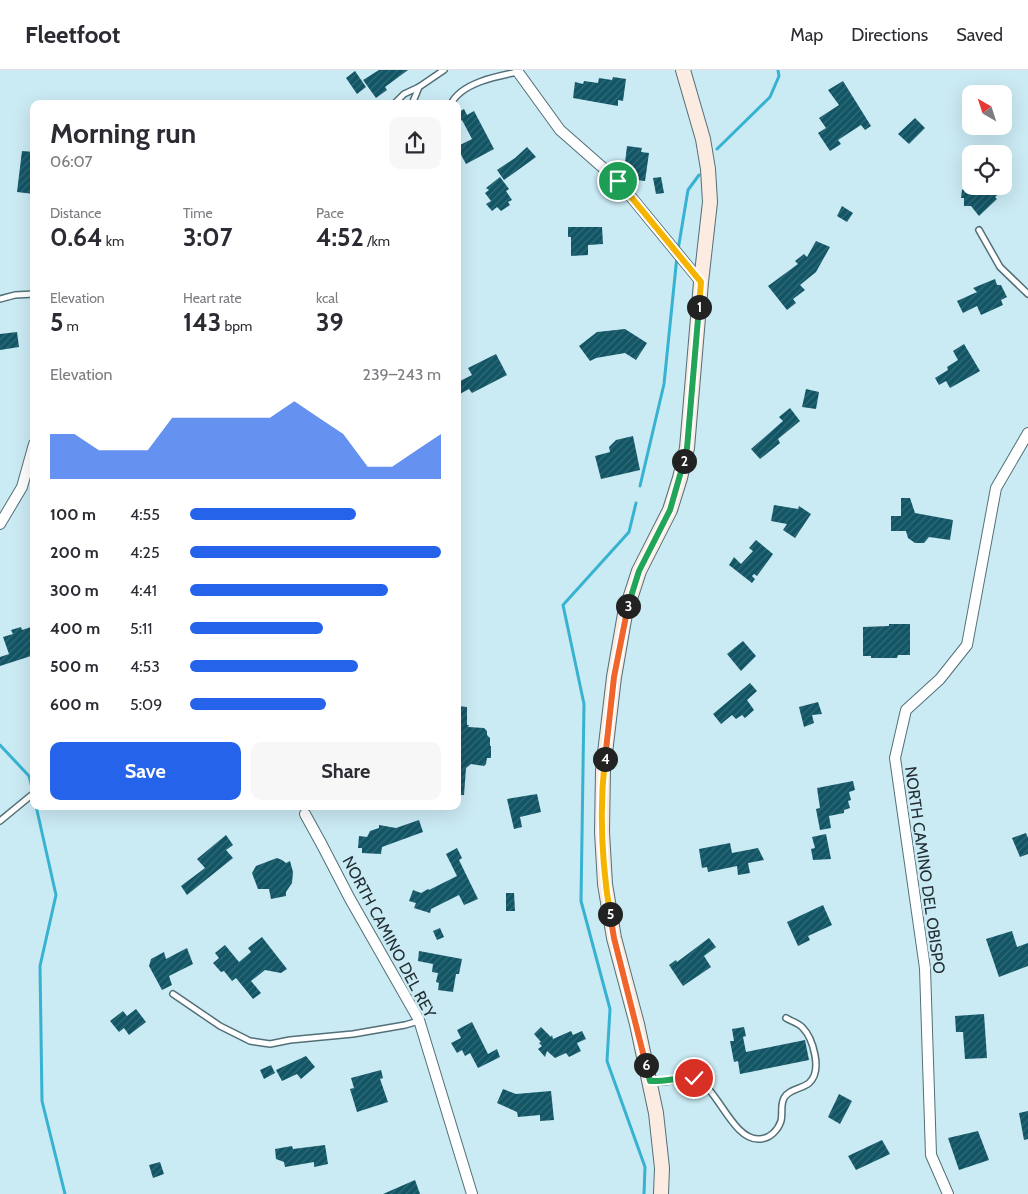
<!DOCTYPE html>
<meta charset="utf-8">
<style>
:root{--surface:#fff;--page:#f7f7f7;--text:#2b2b33;--muted:#7c7c81;--line:#e1e1e2;--accent:#2563eb}
body{margin:0;font-family:Cabin,sans-serif;background:var(--page);color:var(--text);height:100vh;display:flex;flex-direction:column;font-size:19px;white-space:nowrap}
*{box-sizing:border-box;margin:0}
p{font-size:16px;color:var(--muted)}
.icon{flex:none;width:28px;height:28px;fill:none;stroke:currentColor;stroke-width:2;stroke-linecap:round;stroke-linejoin:round}
.map{position:relative;flex:1;overflow:hidden}
.side{position:absolute;left:30px;top:30px;width:431px;height:710px;display:flex;flex-direction:column;background:var(--surface);border-radius:10px;box-shadow:0 5px 20px #0002}
.side>*{flex:none}
.needle{width:32px;rotate:321deg}
.controls{position:absolute;left:962px;top:15px;display:grid;gap:10px}
.controls a{display:grid;place-items:center;width:50px;height:50px;border-radius:10px;background:var(--surface);box-shadow:0 5px 20px #0002;font-size:25px}
.pin{position:absolute;display:grid;place-items:center;width:42px;height:42px;color:#fff;margin:-21px;border:2px solid #fff;border-radius:50%;box-shadow:0 1px 5px #0007}
.km{position:absolute;width:25px;height:25px;margin:-12px;border-radius:50%;background:#222;color:#fff;font-size:14px;line-height:25px;text-align:center}
.round{display:grid;place-items:center;flex:none;width:52px;height:52px;border-radius:10px;background:var(--page)}
.head{display:flex;align-items:center;justify-content:space-between;height:85px;padding:0 20px}
h1{font-size:28px;font-weight:800;line-height:38px}
.stats{display:grid;grid-template-columns:repeat(3,1fr);gap:8px;height:85px;padding:5px 20px}
.stats div{display:grid;align-content:center}
.stats b{font-size:25px;font-weight:800}
.stats small{font-size:14px;font-weight:400}
.stats p{font-size:14px}
.chart{height:140px;padding:10px 20px}
.chart p{display:flex;justify-content:space-between}
.chart svg{width:100%;height:90px;margin-top:5px;fill:var(--accent);opacity:.7}
.action{display:flex;gap:10px;margin-top:auto;padding:10px 20px}
.action a{flex:1;height:58px;border-radius:10px;background:var(--accent);color:#fff;font-size:20px;font-weight:800;line-height:58px;text-align:center}
.action a+a{background:var(--page);color:var(--text)}
ul{padding:0 20px;list-style:none;font-size:16px}
li{display:grid;grid-template-columns:80px 60px 1fr;align-items:center;height:38px}
li i{height:12px;border-radius:6px;background:var(--accent)}
header{display:flex;align-items:center;gap:30px;box-sizing:border-box;height:70px;padding:0 25px;background:var(--surface);border-bottom:1px solid var(--line)}
header strong{font-size:24px}
nav{display:flex;gap:28px;margin-inline-start:auto;font-size:18px}
.map>svg:first-child{display:block}
.lines{fill:none;stroke-linecap:round;stroke-linejoin:round}
.stream{stroke:#37b2d1;stroke-width:3}
.building{fill:url(#building-hatch)}
.lane-casing{stroke:#536f78;stroke-width:8}
.street-casing{stroke:#536f78;stroke-width:12}
.secondary-casing{stroke:#536f78;stroke-width:16}
.lane{stroke:#fff;stroke-width:5}
.street{stroke:#fff;stroke-width:10}
.secondary{stroke:#fcebe0;stroke-width:14}
.split-1-casing{stroke:#fff;stroke-width:10}
.split-2-casing{stroke:#fff;stroke-width:10}
.split-3-casing{stroke:#fff;stroke-width:10}
.split-4-casing{stroke:#fff;stroke-width:10}
.split-5-casing{stroke:#fff;stroke-width:10}
.split-6-casing{stroke:#fff;stroke-width:10}
.split-7-casing{stroke:#fff;stroke-width:10}
.split-1{stroke:#f5b400;stroke-width:6}
.split-2{stroke:#22a559;stroke-width:6}
.split-3{stroke:#22a559;stroke-width:6}
.split-4{stroke:#f0652b;stroke-width:6}
.split-5{stroke:#f5b400;stroke-width:6}
.split-6{stroke:#f0652b;stroke-width:6}
.split-7{stroke:#22a559;stroke-width:6}
.labels{text-anchor:middle;dominant-baseline:central;stroke-width:5;stroke-linejoin:round;paint-order:stroke}
.street-label{font-size:16px;fill:#232f33;stroke:#caeaf4}
</style>
<header>
<strong>Fleetfoot</strong>
<nav><a>Map</a><a>Directions</a><a>Saved</a></nav>
</header>
<div class="map">
<svg width="1028" height="1124" viewBox="0 0 1028 1124">
<defs>
<pattern id="building-hatch" width="6" height="6" patternUnits="userSpaceOnUse" patternTransform="scale(1.25)"><rect width="6" height="6" fill="#125565"/><path d="M-1 1l2-2M0 6l6-6M5 7l2-2" fill="none" stroke="#346b78"/></pattern>
</defs>
<rect width="100%" height="100%" fill="#caeaf4"/>
<g class="lines">
<g class="stream">
<path d="M717 79 770 27 779 6 778 0"/>
<path d="M678 180 688 120 699 105"/>
<path d="M640 416 664 314 677 186"/>
<path d="M636 433 629 462 563 535 584 634 581 831 610 939 607 991 645 1097 644 1124"/>
<path d="M0 675 29 706 34 725"/>
<path d="M36 736 56 825 40 896 42 1031 65 1124"/>
</g>
</g>
<g class="building">
<path d="M379 0H408L385 17 387 20 376 28 363 10Z"/>
<path d="M355 1 366 17 357 24 346 8Z"/>
<path d="M613 7 626 9 623 31 618 30V36L573 28 575 12 583 14 584 11 598 13 599 8 612 10Z"/>
<path d="M843 11 871 56 865 60 861 55 838 70 841 74 830 81 818 63 826 58 819 48 839 35 828 20Z"/>
<path d="M464 39 467 45 474 41 494 79 466 94 458 79V76L472 69 462 50 458 53V42Z"/>
<path d="M915 48 925 58 909 74 898 64Z"/>
<path d="M627 76 642 78 641 82 649 83 645 111 629 109 630 100 625 93Z"/>
<path d="M527 77 536 87 504 110 497 100 515 88Z"/>
<path d="M22 81 34 82V124L17 122Z"/>
<path d="M500 107 509 119 506 121 512 130 508 132 510 135 501 141 497 137 492 141 486 134 491 131 485 123 489 120 486 118Z"/>
<path d="M661 107 664 123 656 124 653 108Z"/>
<path d="M971 112V116H1008L995 127 997 129 979 146 971 136H964V128H961L962 120Z"/>
<path d="M842 136 853 143 847 152 837 146Z"/>
<path d="M568 157H602L603 174 588 175V185L571 186V167H568Z"/>
<path d="M816 171 830 177 816 202 800 215 805 220 793 229 796 233 787 240 768 216 798 194 795 191 804 184 807 187Z"/>
<path d="M995 209 997 215H1001L1007 227 1001 230 1003 235 981 245 977 236 963 243 957 231 977 222 973 218Z"/>
<path d="M625 259 647 273 636 290 625 283 596 288 590 291 579 276 597 262Z"/>
<path d="M17 262 19 277 0 280V264Z"/>
<path d="M964 274 980 301 950 318 946 311 939 315 935 308 948 300 947 297 958 290 953 281Z"/>
<path d="M496 284 507 305 472 323 469 319 458 325V312L472 305 468 298Z"/>
<path d="M806 319 819 322 816 339 802 337Z"/>
<path d="M790 338 800 351 778 369 780 373 760 389 751 379 783 351 779 347Z"/>
<path d="M633 366 640 400 601 409 595 386 610 382 609 377 616 370Z"/>
<path d="M901 428H910L915 443 953 450 950 470 929 467 924 473H915L908 468 906 461H891V446H901Z"/>
<path d="M774 435 798 439 799 436 811 444 795 468 783 460 787 454 771 451Z"/>
<path d="M756 470 773 484 757 506 754 504 752 506 755 509 752 513 729 495 734 487 741 494 753 481 749 478Z"/>
<path d="M889 554H910V585H898L897 588H871V586H863V557L889 556Z"/>
<path d="M34 556V585L0 596V587L9 584 3 567 13 564 11 560 21 557 22 560Z"/>
<path d="M743 571 756 586 741 601 727 584Z"/>
<path d="M750 613 757 621 747 630 754 640 745 648 742 645 736 649 732 645 721 654 713 644Z"/>
<path d="M818 632 822 644 812 645 814 653 804 657 799 637Z"/>
<path d="M458 636 467 637V655H469L468 657 484 658 487 661V665L490 668V676H491V688H487L486 694 484 696 471 694 466 698 464 725H458Z"/>
<path d="M853 711 855 720 849 722 851 730 848 731 850 738 844 740V743L829 746 831 758 820 760 816 739 820 738 817 718Z"/>
<path d="M537 724 541 742 520 747 522 757 514 759 507 729Z"/>
<path d="M419 750 423 762 382 777 381 784 362 783V778H358L359 766 367 767 370 761 379 758V755L396 758Z"/>
<path d="M1026 763 1028 768V784L1020 787 1012 768Z"/>
<path d="M826 764 831 789 813 790 811 779 815 778 812 767Z"/>
<path d="M226 765 233 775 226 780 233 788 187 825 181 816 205 798 197 789Z"/>
<path d="M730 773 732 783 758 778 764 790 748 793 750 803 738 805 737 796 708 802 707 797 702 798 699 779Z"/>
<path d="M457 778 462 788 459 790 478 829 464 835 459 825 431 839 430 843 414 838 416 833 409 831 413 820 421 823 428 819 429 820 457 806 446 784Z"/>
<path d="M277 788 282 790 286 793 290 791 293 802 292 813 286 822V826L271 829 269 819H258L252 803 256 796Z"/>
<path d="M506 823H514L515 841H506Z"/>
<path d="M823 835 832 855 808 866 810 870 798 876 787 852Z"/>
<path d="M440 858 444 867 437 870 433 861Z"/>
<path d="M1012 861 1017 877 1028 873V896L999 907 986 869Z"/>
<path d="M262 867 287 899 281 903 265 900 251 911 261 923 253 929 236 908 232 911 224 901 221 902 213 893 219 888 215 883 225 875 239 892 251 882 248 878Z"/>
<path d="M709 868 716 877 704 886 711 897 683 916 669 895 676 890 677 892Z"/>
<path d="M187 878 193 894 169 906 172 915 162 920 149 896 151 889 164 882 166 889Z"/>
<path d="M419 881 462 889 459 904H456L453 922 438 920 439 913 436 912 438 903 432 902 433 894 418 891Z"/>
<path d="M136 939 146 952 129 965 124 958 119 962 110 951 123 941 127 946Z"/>
<path d="M984 944 987 988 965 989 963 962H956L955 946Z"/>
<path d="M472 952 488 984 497 979 500 987 478 998 470 983 465 986 462 980 457 983 451 973 461 968 457 960Z"/>
<path d="M541 957 551 967 552 965 553 969 571 961 573 965 582 961 586 969 577 973 581 981 569 987 566 983 555 988 547 981 545 987 538 979 542 976 539 973 541 972 534 964Z"/>
<path d="M744 957 746 966 743 967 746 982 805 970 809 990 740 1004 738 991 734 992 730 971H734L732 959Z"/>
<path d="M306 986 315 997 301 1009 297 1004 282 1011 276 1000Z"/>
<path d="M271 995 275 1003 264 1009 260 1000Z"/>
<path d="M381 1000 383 1008 380 1009 388 1032 357 1042 350 1019 354 1018 351 1008Z"/>
<path d="M503 1019 516 1024 551 1021 554 1050 540 1051V1045L518 1047 517 1042 497 1033Z"/>
<path d="M839 1024 852 1031 840 1054 828 1047Z"/>
<path d="M1028 1041V1069L1024 1070 1019 1043Z"/>
<path d="M978 1061 989 1090 959 1100 948 1068Z"/>
<path d="M882 1070 890 1084 856 1100 848 1086Z"/>
<path d="M325 1075 328 1094 314 1097V1092L285 1097 284 1092 276 1089 275 1079 292 1076 293 1079Z"/>
<path d="M160 1092 164 1104 153 1108 149 1095Z"/>
<path d="M415 1110 420 1124H383Z"/>
</g>
<g class="lines">
<defs>
<g id="lane">
<path d="M394 34 404 24 419 17 444 0"/>
<path d="M412 34 419 17"/>
<path d="M451 34C461 13 497 6 518 2"/>
<path d="M979 160 1000 197 1028 224"/>
<path d="M0 229 15 225 34 224"/>
<path d="M0 751 34 723"/>
<path d="M173 924 220 956 250 971 270 974 290 970 353 964 405 955 419 951"/>
<path d="M650 1011C654 1011 658 1012 662 1012 673 1012 684 1005 695 1009 718 1017 732 1070 759 1069 770 1069 778 1060 781 1051 783 1043 780 1036 784 1028 789 1019 802 1019 809 1013 823 1001 813 968 802 957 798 953 791 951 786 948"/>
</g>
<g id="street">
<path d="M518 2 560 60 618 111 701 212"/>
<path d="M0 454 22 417 34 374"/>
<path d="M305 744 322 775 350 829 419 950 472 1124"/>
<path d="M948 1124 931 1085 925 898 895 688 906 640 940 609 967 575 996 418 1028 363"/>
</g>
<path id="secondary" d="M661 1124 662 1098 656 1043 637 954 614 868 605 814 602 762 603 700 614 607 625 544 639 501 670 440 680 408 687 378 701 212 710 132 708 99 703 69 683 0"/>
</defs>
<use href="#lane" class="lane-casing"/>
<use href="#street" class="street-casing"/>
<use href="#secondary" class="secondary-casing"/>
<use href="#lane" class="lane"/>
<use href="#street" class="street"/>
<use href="#secondary" class="secondary"/>
</g>
<g class="lines">
<defs>
<path id="split-1" d="M618 111 701 212 699 237"/>
<path id="split-2" d="M684 391 687 378 699 237"/>
<path id="split-3" d="M628 536 639 501 670 440 684 391"/>
<path id="split-4" d="M605 689 614 607 628 536"/>
<path id="split-5" d="M605 689C599 740 602 794 610 844"/>
<path id="split-6" d="M610 844 614 868 646 995"/>
<path id="split-7" d="M646 995 650 1011C665 1012 679 1007 694 1008"/>
</defs>
<use href="#split-1" class="split-1-casing"/>
<use href="#split-2" class="split-2-casing"/>
<use href="#split-3" class="split-3-casing"/>
<use href="#split-4" class="split-4-casing"/>
<use href="#split-5" class="split-5-casing"/>
<use href="#split-6" class="split-6-casing"/>
<use href="#split-7" class="split-7-casing"/>
<use href="#split-1" class="split-1"/>
<use href="#split-2" class="split-2"/>
<use href="#split-3" class="split-3"/>
<use href="#split-4" class="split-4"/>
<use href="#split-5" class="split-5"/>
<use href="#split-6" class="split-6"/>
<use href="#split-7" class="split-7"/>
</g>
<g class="labels">
<g class="street-label">
<text transform="translate(925 800) rotate(82)">NORTH CAMINO DEL OBISPO</text>
<text transform="translate(389 867) rotate(62)">NORTH CAMINO DEL REY</text>
</g>
</g>
</svg>
<div class="controls">
<a><svg class="needle" viewBox="-14 -14 28 28"><path d="M0-13l5 13h-10z" fill="#e53935"/><path d="M0 13l5-13h-10z" fill="#7c7c81"/></svg></a>
<a><svg class="icon" aria-label="locate" viewBox="0 0 24 24"><circle cx="12" cy="12" r="6"/><path d="M12 2v4M12 18v4M2 12h4M18 12h4"/></svg></a>
</div>
<div class="pin" style="left:618px;top:111px;background:#1e9e55"><svg class="icon" aria-label="arrive" viewBox="0 0 24 24"><path d="M6 21V4h12l-3 4 3 4H6"/></svg></div>
<div class="pin" style="left:694px;top:1008px;background:#d93025"><svg class="icon" aria-label="check" viewBox="0 0 24 24"><path d="M5 12l5 5 9-10"/></svg></div>
<b class="km" style="left:699px;top:237px">1</b>
<b class="km" style="left:684px;top:391px">2</b>
<b class="km" style="left:628px;top:536px">3</b>
<b class="km" style="left:605px;top:689px">4</b>
<b class="km" style="left:610px;top:844px">5</b>
<b class="km" style="left:646px;top:995px">6</b>
<section class="side">
<div class="head"><div><h1>Morning run</h1><p>06:07</p></div><a class="round"><svg class="icon" aria-label="share" viewBox="0 0 24 24"><path d="M12 15V3M7 8l5-5 5 5M5 13v7h14v-7"/></svg></a></div>
<div class="stats">
<div><p>Distance</p><b>0.64<small> km</small></b></div>
<div><p>Time</p><b>3:07</b></div>
<div><p>Pace</p><b>4:52<small> /km</small></b></div>
</div>
<div class="stats">
<div><p>Elevation</p><b>5<small> m</small></b></div>
<div><p>Heart rate</p><b>143<small> bpm</small></b></div>
<div><p>kcal</p><b>39</b></div>
</div>
<div class="chart"><p><span>Elevation</span>239–243 m</p>
<svg viewBox="0 0 160 44" preserveAspectRatio="none"><path d="M0 44V22L10 22L20 30L30 30L40 30L50 14L60 14L70 14L80 14L90 14L100 6L110 14L120 22L130 38L140 38L150 30L160 22V44z"/></svg>
</div>
<ul>
<li><b>100 m</b>4:55<i style="width:66%"></i></li>
<li><b>200 m</b>4:25<i style="width:100%"></i></li>
<li><b>300 m</b>4:41<i style="width:79%"></i></li>
<li><b>400 m</b>5:11<i style="width:53%"></i></li>
<li><b>500 m</b>4:53<i style="width:67%"></i></li>
<li><b>600 m</b>5:09<i style="width:54%"></i></li>
</ul>
<div class="action"><a>Save</a><a>Share</a></div>
</section>
</div>
